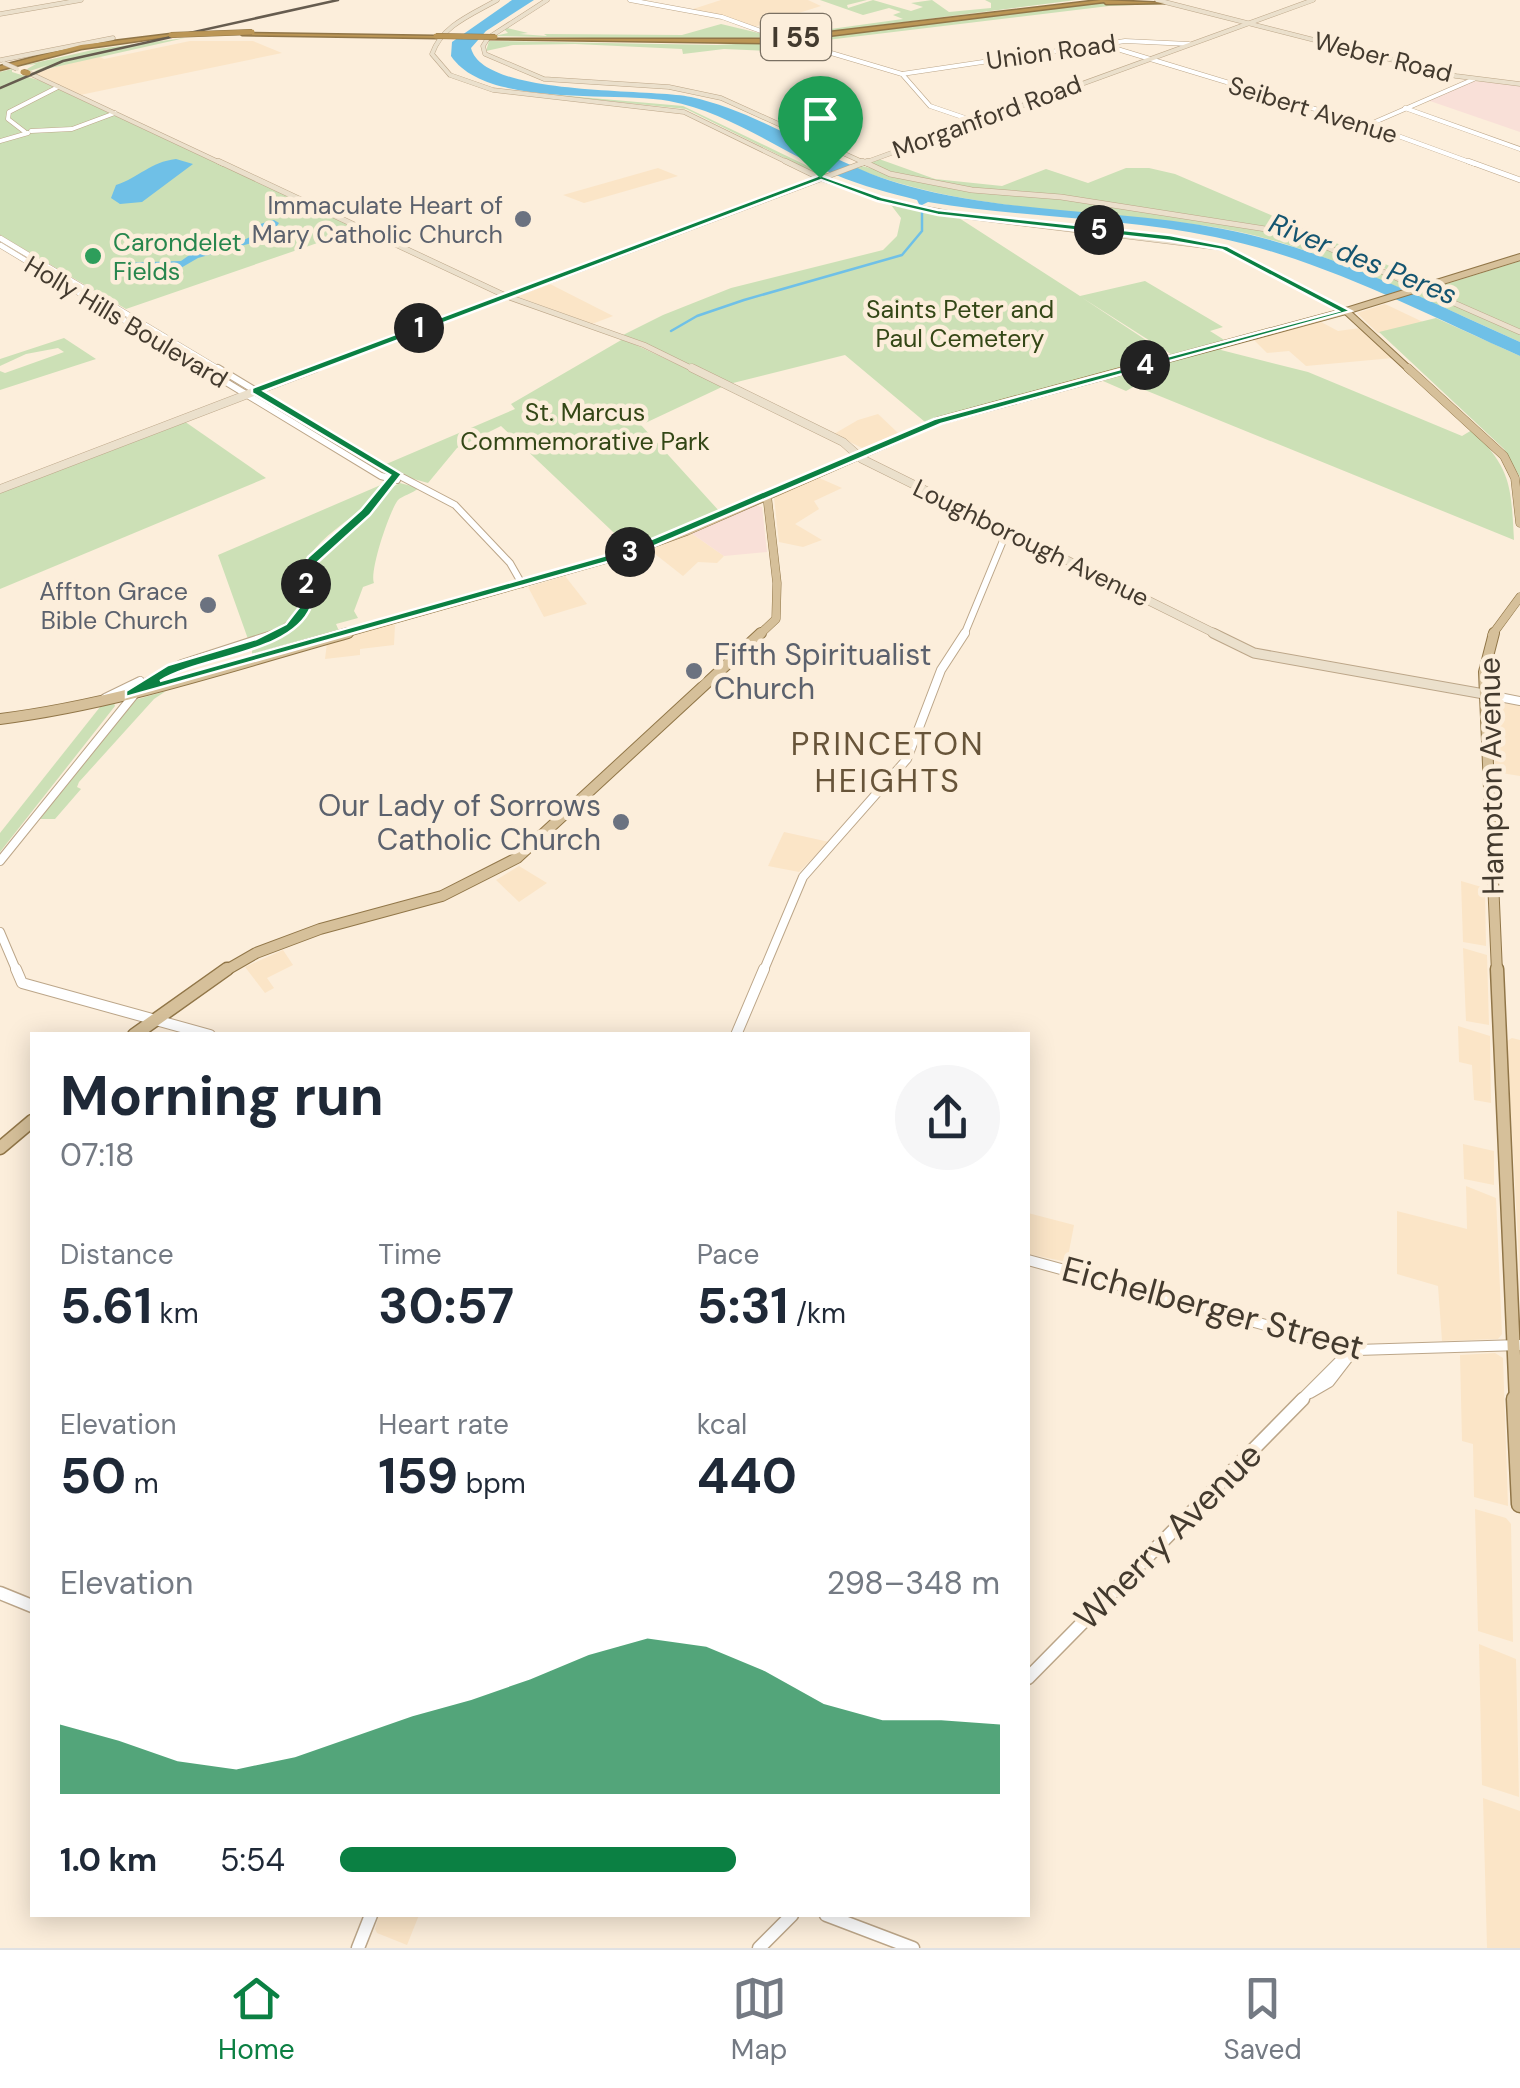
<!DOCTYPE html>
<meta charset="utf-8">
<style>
:root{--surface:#fff;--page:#f6f6f7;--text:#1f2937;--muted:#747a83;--line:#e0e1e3;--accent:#0b8043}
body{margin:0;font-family:"DM Sans",sans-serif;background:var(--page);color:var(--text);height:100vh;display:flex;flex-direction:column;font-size:38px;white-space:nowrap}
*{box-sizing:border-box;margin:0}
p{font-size:32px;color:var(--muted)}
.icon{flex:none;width:55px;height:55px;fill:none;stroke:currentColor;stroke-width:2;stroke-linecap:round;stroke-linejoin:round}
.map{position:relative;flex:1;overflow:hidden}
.drawer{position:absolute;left:30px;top:1032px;width:1000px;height:885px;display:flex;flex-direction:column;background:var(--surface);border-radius:0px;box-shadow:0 5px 25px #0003}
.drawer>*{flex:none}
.pin{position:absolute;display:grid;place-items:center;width:85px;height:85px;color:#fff;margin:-102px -42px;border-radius:50% 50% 50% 0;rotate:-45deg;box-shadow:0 0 10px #0007}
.pin .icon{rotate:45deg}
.km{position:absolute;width:50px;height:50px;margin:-25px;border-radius:50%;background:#222;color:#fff;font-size:28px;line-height:50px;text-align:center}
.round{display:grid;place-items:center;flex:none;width:105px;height:105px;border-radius:52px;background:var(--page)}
.summary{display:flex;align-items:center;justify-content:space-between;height:170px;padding:0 30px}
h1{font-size:55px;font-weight:700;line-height:75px}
.figures{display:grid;grid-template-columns:repeat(3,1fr);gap:15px;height:170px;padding:10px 30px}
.figures div{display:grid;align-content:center}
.figures b{font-size:50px;font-weight:700}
.figures small{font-size:28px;font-weight:400}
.figures p{font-size:28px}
.chart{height:280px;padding:20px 30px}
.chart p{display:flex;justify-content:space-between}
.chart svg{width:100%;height:180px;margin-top:10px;fill:var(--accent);opacity:.7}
ul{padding:0 30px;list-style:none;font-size:32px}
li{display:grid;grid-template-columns:160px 120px 1fr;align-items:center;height:75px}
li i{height:25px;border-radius:12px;background:var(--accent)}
.tabs{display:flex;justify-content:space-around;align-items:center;height:140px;border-top:2px solid var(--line);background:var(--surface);font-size:28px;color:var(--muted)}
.tabs a{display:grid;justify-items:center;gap:5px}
.tabs .active{color:var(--accent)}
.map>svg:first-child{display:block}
.built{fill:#fbe5c7}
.education{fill:#f9e0d8}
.green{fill:#cce0b6}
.water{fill:#6fc0e7}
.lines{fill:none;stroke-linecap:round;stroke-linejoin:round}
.stream{stroke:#6fc0e7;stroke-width:2.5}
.tertiary-far5-casing{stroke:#bca689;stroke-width:5}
.tertiary-far4-casing{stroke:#bca689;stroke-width:6}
.tertiary-far3-casing{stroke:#bca689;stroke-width:8}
.tertiary-far2-casing{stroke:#bca689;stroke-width:10}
.tertiary-far1-casing{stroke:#bca689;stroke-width:12}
.tertiary-casing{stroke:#bca689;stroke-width:15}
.secondary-far3-casing{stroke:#bca689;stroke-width:5}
.secondary-far2-casing{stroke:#bca689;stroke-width:6}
.secondary-far1-casing{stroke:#bca689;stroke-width:9}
.secondary-casing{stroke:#bca689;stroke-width:11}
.primary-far4-casing{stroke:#917648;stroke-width:8}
.primary-far3-casing{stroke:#917648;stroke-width:9}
.primary-far2-casing{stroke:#917648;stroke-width:12}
.primary-far1-casing{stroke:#917648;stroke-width:15}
.primary-casing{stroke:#917648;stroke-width:19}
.motorway-casing{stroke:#917648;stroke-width:3}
.tertiary-far5{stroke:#fff;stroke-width:4}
.tertiary-far4{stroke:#fff;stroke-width:5}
.tertiary-far3{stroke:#fff;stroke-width:6}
.tertiary-far2{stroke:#fff;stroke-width:8}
.tertiary-far1{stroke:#fff;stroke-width:10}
.tertiary{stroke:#fff;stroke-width:12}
.secondary-far3{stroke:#ebe0cc;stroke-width:4}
.secondary-far2{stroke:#ebe0cc;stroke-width:5}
.secondary-far1{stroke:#ebe0cc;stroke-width:8}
.secondary{stroke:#ebe0cc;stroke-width:9}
.primary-far4{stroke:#d6c09a;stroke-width:6}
.primary-far3{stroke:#d6c09a;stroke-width:8}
.primary-far2{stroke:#d6c09a;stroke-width:10}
.primary-far1{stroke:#d6c09a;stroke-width:12}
.primary{stroke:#d6c09a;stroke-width:16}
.motorway{fill:#bb9656;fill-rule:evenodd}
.rail{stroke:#665c4f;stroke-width:2.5}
.tertiary-bridge-casing{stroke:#bca689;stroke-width:5;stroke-linecap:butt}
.secondary-bridge-casing{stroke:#bca689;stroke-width:5;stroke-linecap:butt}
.motorway-bridge-casing{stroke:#917648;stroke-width:6;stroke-linecap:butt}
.tertiary-bridge{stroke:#fff;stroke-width:4}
.secondary-bridge{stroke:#ebe0cc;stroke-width:4}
.motorway-bridge{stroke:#bb9656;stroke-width:5}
.route{fill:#0b8043;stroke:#fff;stroke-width:2.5;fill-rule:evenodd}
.worship-dot{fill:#6b7280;stroke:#fceedb;stroke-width:4}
.leisure-dot{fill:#2e9e5b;stroke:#fceedb;stroke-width:4}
.labels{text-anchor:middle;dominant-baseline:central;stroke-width:9;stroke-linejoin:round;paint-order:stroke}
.far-street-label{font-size:25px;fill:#433a2e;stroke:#fceedb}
.far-worship-label{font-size:25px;fill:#5b616d;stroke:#fceedb;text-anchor:end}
.far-leisure-label{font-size:25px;fill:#27864d;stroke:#fceedb;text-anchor:start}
.far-park-label{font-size:25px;fill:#334716;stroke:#fceedb}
.shield{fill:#fceedb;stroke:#7a7062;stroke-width:2.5}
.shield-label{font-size:28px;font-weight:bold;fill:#433a2e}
.far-water-label{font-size:28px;font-style:italic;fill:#145570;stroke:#fceedb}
.worship-label{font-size:30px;fill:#5b616d;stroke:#fceedb;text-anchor:start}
.street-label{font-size:30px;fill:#433a2e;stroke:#fceedb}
.neighbourhood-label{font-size:32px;letter-spacing:2.5px;fill:#675439;stroke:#fceedb}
.near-street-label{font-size:35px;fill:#433a2e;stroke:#fceedb}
</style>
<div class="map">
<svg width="1520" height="1948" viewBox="0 0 1520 1948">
<rect width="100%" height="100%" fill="#fceedb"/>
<g class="built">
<path d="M721 0H808L821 6 754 27 690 10Z"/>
<path d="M190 41H253L282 53 80 95 34 73 98 56 104 59Z"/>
<path d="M658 168 678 176 584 203 563 195Z"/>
<path d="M548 283 613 316 592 324 515 296Z"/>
<path d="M1385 304 1423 322 1378 333 1357 313Z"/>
<path d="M1321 322 1338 331 1360 328 1393 358 1306 366 1289 351 1267 353 1253 339Z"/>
<path d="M878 414 898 433 862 448 834 434 858 420Z"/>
<path d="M817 477 842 488 814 501 819 509 795 524 822 540 803 547 779 542 774 498Z"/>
<path d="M691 533 724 556 717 563 698 562 683 576 650 550Z"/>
<path d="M565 576 587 604 544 617 528 587Z"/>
<path d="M392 624 395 625 394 645 360 649V655L325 659 327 643Z"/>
<path d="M1495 701 1520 706V776L1495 772 1492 703Z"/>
<path d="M784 832 829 842 799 872 768 866Z"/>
<path d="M519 866 547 883 519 902 496 880Z"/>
<path d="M1461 881 1485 888 1486 946 1463 942Z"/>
<path d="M1463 948 1487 955 1489 1025 1466 1021Z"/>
<path d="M283 950 293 965 267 978 274 988 265 993 245 967Z"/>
<path d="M1458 1026 1490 1036 1491 1103 1474 1100 1472 1065 1459 1062Z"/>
<path d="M1512 1038 1520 1040V1277L1507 1041Z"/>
<path d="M1463 1144 1494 1151V1185L1464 1179Z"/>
<path d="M1466 1186 1496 1198 1502 1334 1498 1339 1442 1341 1438 1286 1397 1274V1211L1467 1229Z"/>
<path d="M1028 1213 1074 1225 1067 1262 1028 1254Z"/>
<path d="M1495 1353 1503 1358 1508 1506 1474 1497 1473 1444 1462 1441 1460 1355Z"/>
<path d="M1475 1509 1506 1518 1511 1524 1513 1642 1478 1631Z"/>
<path d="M1479 1644 1516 1659 1519 1797 1482 1785Z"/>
<path d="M1483 1798 1520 1811V1948H1487Z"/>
<path d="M379 1915H419L407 1945 377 1933 375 1929Z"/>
</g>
<g class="education">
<path d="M1472 81 1520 85V132L1427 100Z"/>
<path d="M754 505 762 507 767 552 724 556 691 533Z"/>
</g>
<g class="green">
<path d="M820 0H867L847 5 848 8 873 0 911 11 923 7 911 3 932 0 949 12 991 8V3L985 0H1076L818 33 780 36 903 19 893 15 901 12 889 8 863 15Z"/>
<path d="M1124 0 1163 4 1109 6 802 43 795 40Z"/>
<path d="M721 24 776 37 691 40 494 36 508 33 504 29 507 28 528 33 519 34 547 36 544 34 682 35Z"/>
<path d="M185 38 33 72 48 65 30 71 27 69 36 64 21 66 97 49Z"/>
<path d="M489 41 717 45 789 41 801 45 768 51 724 49 683 54 682 49 575 44 513 45 486 51Z"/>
<path d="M12 69V72L41 81 358 229 126 309 0 235V72Z"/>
<path d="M511 91 683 106 820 172 815 173 686 109Z"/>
<path d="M879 159 935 179 1002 186 1046 169 1088 183 1126 168H1149L1175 174 1427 282H1419L1287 230 1078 198 985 190 892 173 867 163Z"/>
<path d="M862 166 967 191 1054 197 1296 236 1413 286 1402 289C1339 262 1276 236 1207 226 1090 209 967 213 855 168Z"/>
<path d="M891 205 959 218 1080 296 1145 281 1223 327 1210 331 1226 341 1221 350 1308 372 1462 436 1472 430C1512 469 1511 487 1514 540L1135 386 1126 391 1103 381 1177 358 1081 297 1170 356 925 422 845 355 729 384 623 335 663 315 731 288 883 250 897 236 901 218Z"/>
<path d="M1520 261V342L1414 294Z"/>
<path d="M1436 318 1520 356V477L1504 449 1379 332Z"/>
<path d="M64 338 96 359 0 390V371L5 373 64 352 58 348 26 354 0 366V359Z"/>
<path d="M623 339 724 386 641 425 720 512 630 548 501 426 457 448 428 483 403 476 384 465 515 409 511 404Z"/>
<path d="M184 421 266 478 0 589V492Z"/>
<path d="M400 483 419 488C413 493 402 496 398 500 389 512 369 572 374 583L363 587 354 611 358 618 336 624 339 631 252 654V649C273 642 307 629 313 603 317 586 310 574 321 558 333 539 357 527 373 510 382 501 388 487 400 483Z"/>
<path d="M383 484C362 516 329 528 310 555 296 575 308 603 291 620 279 632 263 635 248 639L218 555Z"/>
<path d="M166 691 154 699 79 782 77 787 81 789 55 819H40L131 701Z"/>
<path d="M114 703 115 706 0 852V833L100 707Z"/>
</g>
<g class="water">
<path d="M512 0H534L486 31 471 48C483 97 648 88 691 97 768 114 832 166 908 186 1011 214 1119 209 1223 229 1328 249 1423 299 1520 342V356C1421 312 1322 259 1215 237 1121 217 1023 218 928 202L920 206 917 200C890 193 862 186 836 175 781 152 729 112 669 101 612 91 486 108 451 56L452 42Z"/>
<path d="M176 159 193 164 142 202 120 204 111 198 116 185C140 177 150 162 176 159Z"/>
<path d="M274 220 279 223 273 232 277 236 198 258 167 276 130 274 120 263 181 261 198 249 235 244 261 232 253 226Z"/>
</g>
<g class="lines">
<path class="stream" d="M671 331 697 316 744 300 902 255 922 231V212"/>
<defs>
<g id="tertiary-far5">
<path d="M630 0 722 17 772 35"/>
<path d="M794 42 902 74 930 106 974 121"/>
<path d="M1104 45 1368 125 1475 164"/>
<path d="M902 74 1125 41 1189 44"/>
<path d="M1405 108 1520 149"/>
<path d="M1368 125 1474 79"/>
<path d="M31 131 72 129 115 113"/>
<path d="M25 132 8 119 9 112 58 87"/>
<path d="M0 141 28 133"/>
</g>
<g id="tertiary-far4">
<path d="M1468 161 1520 180"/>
<path d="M0 238 222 371"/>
<path d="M0 245 208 371"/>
</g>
<g id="tertiary-far3">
<path d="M203 368 381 476 397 480"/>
<path d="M218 368 379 465 455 505 510 563 522 584"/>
<path d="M274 635C326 603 292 599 310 565 321 543 350 529 366 511 377 500 386 487 396 475"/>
<path d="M964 635 1007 531"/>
</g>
<g id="tertiary-far2">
<path d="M1484 694 1520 701"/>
<path d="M105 698 140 681"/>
<path d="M0 861 142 685 182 664 278 633"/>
<path d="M0 932 17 972"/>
<path d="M763 972 803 877 907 759 941 670 965 633"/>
</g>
<g id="tertiary-far1">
<path d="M16 969 22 983 210 1035"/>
<path d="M736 1035 764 969"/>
<path d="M1028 1260 1357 1350 1520 1345"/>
<path d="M1310 1393 1329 1382 1349 1356"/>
<path d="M1300 1401 1352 1349"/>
</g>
<g id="tertiary">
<path d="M0 1593 32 1606"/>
<path d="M1028 1678 1303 1399"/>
<path d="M826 1915 913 1948"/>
<path d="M358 1948 371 1915"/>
<path d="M759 1948 792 1915"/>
</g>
<g id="secondary-far3">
<path d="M497 0C473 14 442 25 432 54L450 75 493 90 684 112 791 164"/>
<path d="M547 0 488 38 483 46 485 54 544 79 669 87 721 98 867 164"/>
<path d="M1157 0 1456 76 1520 84"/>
<path d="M0 14 81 0"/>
<path d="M1 60 113 38"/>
<path d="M31 74 223 164"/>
<path d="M861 164 1313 0"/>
</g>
<g id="secondary-far2">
<path d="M218 161 506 296 644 345 697 371"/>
<path d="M785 161 820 178 893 203 964 216 1224 248 1346 311"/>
<path d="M862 161 890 174 972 190 1061 197 1297 234 1520 332"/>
<path d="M309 371 868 161"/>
</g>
<g id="secondary-far1">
<path d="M692 368 843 442 862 459 1218 635"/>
<path d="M0 489 316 368"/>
</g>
<path id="secondary" d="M1213 633 1254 653 1484 694"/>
<g id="primary-far4">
<path d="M1346 311 1411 371"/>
<path d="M1124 371 1346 311 1520 257"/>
</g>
<g id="primary-far3">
<path d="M1408 368 1504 456 1515 478 1520 523"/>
<path d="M339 635 621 555 687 531 938 421 1133 368"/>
<path d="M759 635 776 619 777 583 767 495"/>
<path d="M1492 635 1520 597"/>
</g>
<g id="primary-far2">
<path d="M1494 633 1484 672 1497 972"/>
<path d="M0 719C119 704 233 665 348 633"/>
<path d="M223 972 256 953 320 929 442 896 517 858 761 633"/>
</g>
<g id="primary-far1">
<path d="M1497 969 1516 1401"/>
<path d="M134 1035 227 969"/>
<path d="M0 1148 32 1121"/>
</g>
<path id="primary" d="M1515 1399 1520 1504"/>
<g id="motorway">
<path d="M1101 0 1165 3 1106 4 1104 2 771 43 488 39H771Z"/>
<path d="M240 33 435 36 438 38 242 35Z"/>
<path d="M171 34 173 36 81 49 0 70V66L81 45Z"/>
</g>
</defs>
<use href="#tertiary-far5" class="tertiary-far5-casing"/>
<use href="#tertiary-far4" class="tertiary-far4-casing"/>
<use href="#tertiary-far3" class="tertiary-far3-casing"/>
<use href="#tertiary-far2" class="tertiary-far2-casing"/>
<use href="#tertiary-far1" class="tertiary-far1-casing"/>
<use href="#tertiary" class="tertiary-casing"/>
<use href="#secondary-far3" class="secondary-far3-casing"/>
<use href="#secondary-far2" class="secondary-far2-casing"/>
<use href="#secondary-far1" class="secondary-far1-casing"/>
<use href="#secondary" class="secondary-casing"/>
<use href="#primary-far4" class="primary-far4-casing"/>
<use href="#primary-far3" class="primary-far3-casing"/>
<use href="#primary-far2" class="primary-far2-casing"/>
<use href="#primary-far1" class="primary-far1-casing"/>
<use href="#primary" class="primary-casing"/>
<use href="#motorway" class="motorway-casing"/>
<use href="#tertiary-far5" class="tertiary-far5"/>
<use href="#tertiary-far4" class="tertiary-far4"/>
<use href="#tertiary-far3" class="tertiary-far3"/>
<use href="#tertiary-far2" class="tertiary-far2"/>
<use href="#tertiary-far1" class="tertiary-far1"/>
<use href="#tertiary" class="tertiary"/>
<use href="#secondary-far3" class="secondary-far3"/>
<use href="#secondary-far2" class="secondary-far2"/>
<use href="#secondary-far1" class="secondary-far1"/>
<use href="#secondary" class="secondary"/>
<use href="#primary-far4" class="primary-far4"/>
<use href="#primary-far3" class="primary-far3"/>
<use href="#primary-far2" class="primary-far2"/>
<use href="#primary-far1" class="primary-far1"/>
<use href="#primary" class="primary"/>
<use href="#motorway" class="motorway"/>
<path class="rail" d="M0 88 63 61 338 0"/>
<defs>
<path id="tertiary-bridge" d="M775 35 798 42"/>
<path id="secondary-bridge" d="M4 63 17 69"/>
<g id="motorway-bridge">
<path d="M171 35 252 32"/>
<path d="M436 36 495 37"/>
<path d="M23 72 28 73"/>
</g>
</defs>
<use href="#tertiary-bridge" class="tertiary-bridge-casing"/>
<use href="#secondary-bridge" class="secondary-bridge-casing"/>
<use href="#motorway-bridge" class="motorway-bridge-casing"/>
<use href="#tertiary-bridge" class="tertiary-bridge"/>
<use href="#secondary-bridge" class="secondary-bridge"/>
<use href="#motorway-bridge" class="motorway-bridge"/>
</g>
<path class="route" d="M820 175 882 197 938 210 1170 235 1227 246 1351 311 941 424 636 554 126 697V691L168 665 256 639 286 624 300 606 301 571 308 557 361 510 390 475 252 393V388ZM821 180 877 201 938 215 1170 241 1222 250 1338 311 934 419 628 549 160 681C200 656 292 654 311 607 317 593 311 576 318 562L370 515 402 474 264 391Z"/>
<g class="worship-dot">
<circle cx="523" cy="219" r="10"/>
<circle cx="208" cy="605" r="10"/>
<circle cx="694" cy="671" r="10"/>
<circle cx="621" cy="822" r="10"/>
</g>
<circle class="leisure-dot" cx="93" cy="256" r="10"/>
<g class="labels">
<g class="far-street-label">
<text transform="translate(1051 52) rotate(-8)">Union Road</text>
<text transform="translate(1383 57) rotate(14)">Weber Road</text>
<text transform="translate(1313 110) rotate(17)">Seibert Avenue</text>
<text transform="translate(987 117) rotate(-20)">Morganford Road</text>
<text transform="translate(126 322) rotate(31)">Holly Hills Boulevard</text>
<text transform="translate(1031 543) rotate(26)">Loughborough Avenue</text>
</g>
<g class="far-worship-label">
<text x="503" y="205">Immaculate Heart of<tspan x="503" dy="29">Mary Catholic Church</tspan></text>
<text x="188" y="591">Affton Grace<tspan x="188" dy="29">Bible Church</tspan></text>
</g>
<g class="far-leisure-label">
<text x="113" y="242">Carondelet<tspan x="113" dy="29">Fields</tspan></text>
</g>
<g class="far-park-label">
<text x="960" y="309">Saints Peter and<tspan x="960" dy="29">Paul Cemetery</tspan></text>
<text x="585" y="412">St. Marcus<tspan x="585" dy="29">Commemorative Park</tspan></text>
</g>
<rect class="shield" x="761" y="14" width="70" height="46" rx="8"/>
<g class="shield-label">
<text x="796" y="37">I 55</text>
</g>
<g class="far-water-label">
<text transform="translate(1363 259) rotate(22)">River des Peres</text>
</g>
<g class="worship-label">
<text x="714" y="654">Fifth Spiritualist<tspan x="714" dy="34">Church</tspan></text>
<text x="601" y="805" text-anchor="end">Our Lady of Sorrows<tspan x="601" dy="34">Catholic Church</tspan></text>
</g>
<g class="street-label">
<text transform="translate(1491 776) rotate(-91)">Hampton Avenue</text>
</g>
<g class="neighbourhood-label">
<text x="888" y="744">PRINCETON<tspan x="888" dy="37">HEIGHTS</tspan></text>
</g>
<g class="near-street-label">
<text transform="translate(1213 1308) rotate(15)">Eichelberger Street</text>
<text transform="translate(1168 1536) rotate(-45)">Wherry Avenue</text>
</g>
</g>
</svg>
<div class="pin" style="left:820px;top:178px;background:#1e9e55"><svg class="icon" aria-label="arrive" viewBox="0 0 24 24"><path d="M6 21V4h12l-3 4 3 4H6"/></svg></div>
<b class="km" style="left:419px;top:328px">1</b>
<b class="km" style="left:306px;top:584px">2</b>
<b class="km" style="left:630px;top:552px">3</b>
<b class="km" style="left:1145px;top:365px">4</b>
<b class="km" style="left:1099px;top:230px">5</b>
<section class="drawer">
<div class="summary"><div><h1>Morning run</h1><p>07:18</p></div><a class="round"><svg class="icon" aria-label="share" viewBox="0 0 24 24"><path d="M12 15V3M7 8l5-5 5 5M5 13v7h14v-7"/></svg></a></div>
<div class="figures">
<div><p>Distance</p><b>5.61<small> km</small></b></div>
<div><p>Time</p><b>30:57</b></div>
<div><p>Pace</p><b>5:31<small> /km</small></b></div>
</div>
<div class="figures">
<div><p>Elevation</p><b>50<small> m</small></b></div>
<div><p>Heart rate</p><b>159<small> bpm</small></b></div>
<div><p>kcal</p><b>440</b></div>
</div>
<div class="chart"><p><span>Elevation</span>298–348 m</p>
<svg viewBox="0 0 160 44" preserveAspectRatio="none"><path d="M0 44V27L10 31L20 36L30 38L40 35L50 30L60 25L70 21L80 16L90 10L100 6L110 8L120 14L130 22L140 26L150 26L160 27V44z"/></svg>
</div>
<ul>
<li><b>1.0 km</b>5:54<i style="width:60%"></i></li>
</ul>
</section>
</div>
<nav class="tabs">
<a class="active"><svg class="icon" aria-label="home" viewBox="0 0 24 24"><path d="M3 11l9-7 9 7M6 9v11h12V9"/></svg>Home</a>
<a><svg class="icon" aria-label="map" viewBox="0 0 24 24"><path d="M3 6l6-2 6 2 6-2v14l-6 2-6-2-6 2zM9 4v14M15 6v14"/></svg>Map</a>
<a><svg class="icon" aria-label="saved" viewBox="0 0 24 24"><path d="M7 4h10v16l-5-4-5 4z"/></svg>Saved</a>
</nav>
